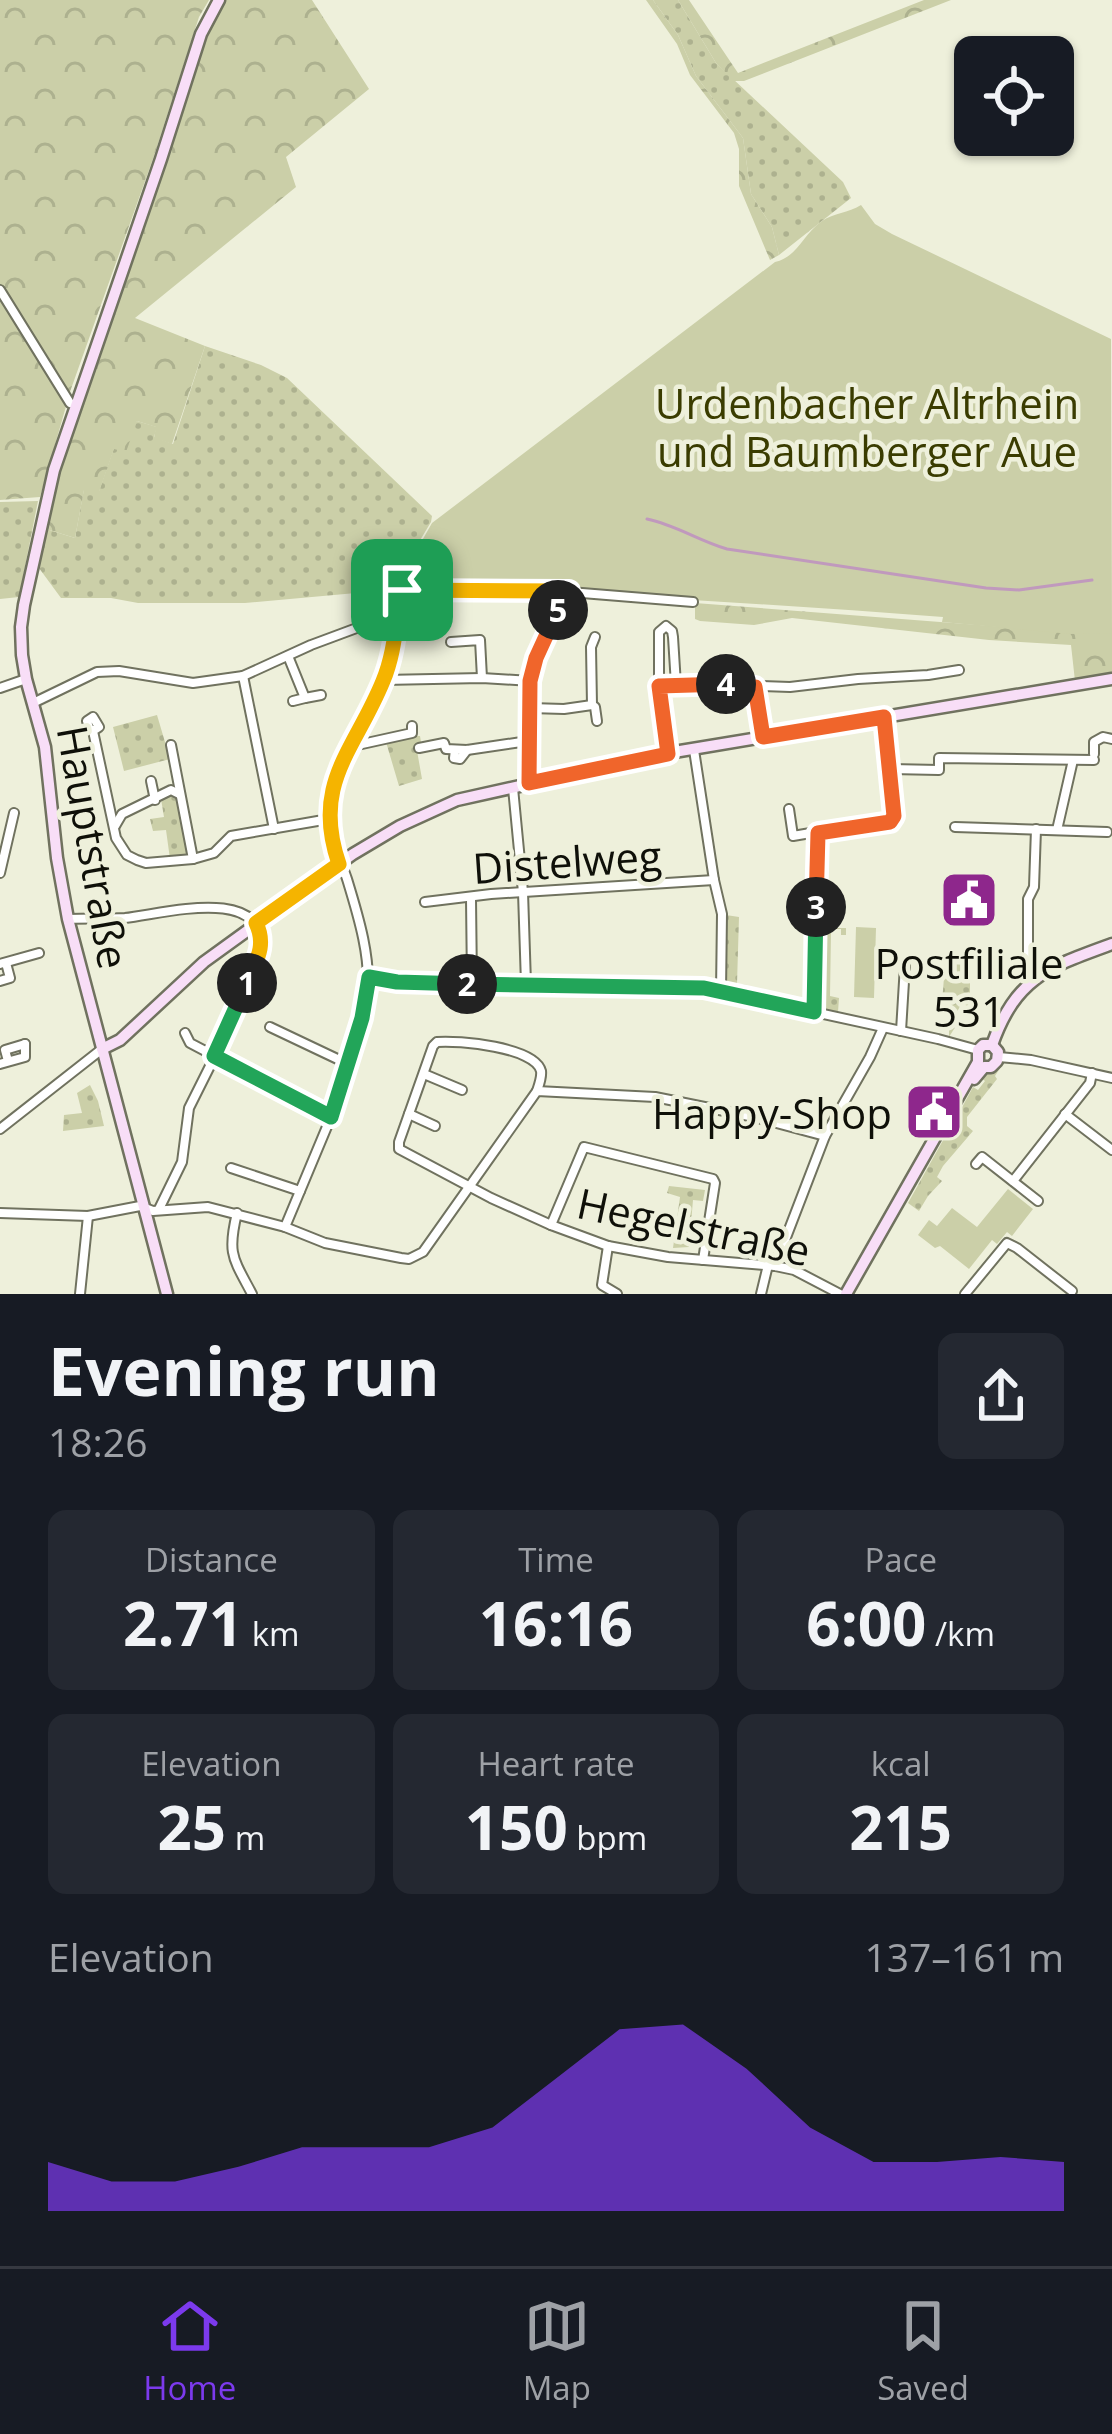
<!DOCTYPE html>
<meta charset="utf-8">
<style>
:root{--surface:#171b24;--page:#242831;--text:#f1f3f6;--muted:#9ea1a6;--line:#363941;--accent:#7c3aed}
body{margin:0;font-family:"Open Sans",sans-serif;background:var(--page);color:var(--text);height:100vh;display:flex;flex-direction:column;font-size:45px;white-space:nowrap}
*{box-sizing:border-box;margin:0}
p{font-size:39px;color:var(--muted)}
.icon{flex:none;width:66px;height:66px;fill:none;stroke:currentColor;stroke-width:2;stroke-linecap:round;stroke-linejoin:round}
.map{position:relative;height:1294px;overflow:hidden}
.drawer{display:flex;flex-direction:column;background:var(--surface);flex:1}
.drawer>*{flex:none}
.buttons{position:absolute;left:954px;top:36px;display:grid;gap:24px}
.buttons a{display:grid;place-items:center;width:120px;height:120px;border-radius:18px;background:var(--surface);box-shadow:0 3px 9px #0004;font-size:60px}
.pin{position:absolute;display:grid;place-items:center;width:102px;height:102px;color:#fff;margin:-51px;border-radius:24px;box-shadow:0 6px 18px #0006}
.km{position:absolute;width:60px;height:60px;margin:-30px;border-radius:50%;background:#222;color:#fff;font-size:33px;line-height:60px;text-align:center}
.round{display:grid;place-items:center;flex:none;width:126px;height:126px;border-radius:18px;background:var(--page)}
.head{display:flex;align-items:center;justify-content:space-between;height:204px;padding:0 48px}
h1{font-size:66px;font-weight:700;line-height:90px}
.stats{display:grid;grid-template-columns:repeat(3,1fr);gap:18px;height:204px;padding:12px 48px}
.stats div{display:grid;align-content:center;border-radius:18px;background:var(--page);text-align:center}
.stats b{font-size:60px;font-weight:700}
.stats small{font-size:33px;font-weight:400}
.stats p{font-size:33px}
.chart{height:336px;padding:24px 48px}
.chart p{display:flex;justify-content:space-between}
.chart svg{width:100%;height:216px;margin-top:12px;fill:var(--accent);opacity:.7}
.tab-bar{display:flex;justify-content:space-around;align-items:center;height:168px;border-top:3px solid var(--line);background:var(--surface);font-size:33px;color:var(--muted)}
.tab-bar a{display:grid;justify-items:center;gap:6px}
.tab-bar .active{color:var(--accent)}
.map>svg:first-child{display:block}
.grass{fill:url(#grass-dots)}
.forest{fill:url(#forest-crowns)}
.park{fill:#cbcfa8}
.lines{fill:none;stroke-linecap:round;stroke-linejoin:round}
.stream{stroke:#c099bd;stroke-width:3}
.street-casing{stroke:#70725f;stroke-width:12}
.secondary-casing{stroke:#70725f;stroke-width:15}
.street{stroke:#fff;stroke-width:8}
.secondary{stroke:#f8def7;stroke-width:10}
.split-1-casing{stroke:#fff;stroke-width:24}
.split-2-casing{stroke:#fff;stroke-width:24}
.split-3-casing{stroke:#fff;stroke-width:24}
.split-4-casing{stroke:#fff;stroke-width:24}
.split-5-casing{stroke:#fff;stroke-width:24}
.split-6-casing{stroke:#fff;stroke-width:24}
.split-1{stroke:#f5b400;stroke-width:15}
.split-2{stroke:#22a559;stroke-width:15}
.split-3{stroke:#22a559;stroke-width:15}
.split-4{stroke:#f0652b;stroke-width:15}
.split-5{stroke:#f0652b;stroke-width:15}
.split-6{stroke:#f5b400;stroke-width:15}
.labels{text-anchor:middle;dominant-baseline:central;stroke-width:9;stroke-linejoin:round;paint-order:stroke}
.park-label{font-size:42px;fill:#3a3c00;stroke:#eef0db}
.street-label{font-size:42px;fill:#0f1009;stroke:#eef0db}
.poi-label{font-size:42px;fill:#0f1009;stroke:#eef0db}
</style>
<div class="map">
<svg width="1112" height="1294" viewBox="0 0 1112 1294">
<defs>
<pattern id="grass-dots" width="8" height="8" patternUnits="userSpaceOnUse" patternTransform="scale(3)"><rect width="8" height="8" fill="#cbcfa8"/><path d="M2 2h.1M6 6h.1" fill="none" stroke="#adb18f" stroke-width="1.8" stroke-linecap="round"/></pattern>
<pattern id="forest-crowns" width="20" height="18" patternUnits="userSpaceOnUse" patternTransform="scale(3)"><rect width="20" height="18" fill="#cbcfa8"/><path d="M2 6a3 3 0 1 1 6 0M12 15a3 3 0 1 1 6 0" fill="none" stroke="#adb18f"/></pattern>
</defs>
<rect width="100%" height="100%" fill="#eef0db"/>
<g class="grass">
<path d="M653 0H678L716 63 843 182 851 198 779 255 772 227 751 194 743 138 696 76 678 35Z"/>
<path d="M205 346 261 365 287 378 432 516 431 522 410 557 399 594 378 591 245 603H138L111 598H61L36 564 43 528 75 538 84 489 99 491 114 448 137 421 157 427 154 437 173 444Z"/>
<path d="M38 501 19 597 0 599V502Z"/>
<path d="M157 715 170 759 124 771 113 727Z"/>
<path d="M413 736H420L421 742 416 745 422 779 399 786 386 742Z"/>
<path d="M172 793 177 796 189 852 187 857 170 859 166 830 153 831 150 819 164 817 161 799Z"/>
<path d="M726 915 739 917 737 984 747 985V992L733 990 726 984Z"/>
<path d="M819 928H846V935H841V929H833L831 932 830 996 839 998 838 1012 822 1008 819 1003Z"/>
<path d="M945 964 970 965V1002L967 1006 962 1003 954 1017 959 1021 949 1037V1004L942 1003Z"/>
<path d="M1002 1065 995 1076 997 1079 967 1117V1126L973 1131 943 1166 937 1177 942 1181 928 1196 919 1211 908 1203 956 1117 962 1121 960 1111 973 1087 978 1090 985 1081 980 1077Z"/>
<path d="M90 1085 98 1101 104 1126 63 1131 64 1115 82 1113 77 1093Z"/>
<path d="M669 1186 705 1190 703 1201 693 1200 689 1247 673 1248 680 1197 667 1193Z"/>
</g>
<g class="forest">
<path d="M0 0H209L199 17 154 156 71 389 40 497 0 500Z"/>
<path d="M225 0H312L369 89 286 157 296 187 135 318 205 346 172 444 154 438 156 427 137 421 126 452 114 449 99 492 84 490 75 538 43 528 65 446H68L75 427 72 425 208 25Z"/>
<path d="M646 0H653L678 35 696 76 743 138 751 194 772 227 779 255 770 260 739 186V149L734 133 690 75 677 44Z"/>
<path d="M678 0H689L738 73 924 0H951L744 81H734L716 63Z"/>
<path d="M695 603 1069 632H1112V674L1075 681 1071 645 989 640 792 618 754 625 700 621 695 619Z"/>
</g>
<g class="park">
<path d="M861 205 875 224 892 234 1111 339 1112 633 1071 634 942 622 943 617C763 603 583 593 402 587L407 567 432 523 775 262C798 257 803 234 822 221 834 213 848 213 861 205Z"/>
<path d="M856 927 876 928 874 998 854 997Z"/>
<path d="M1008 1189 1033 1209 1012 1236 1007 1232 997 1244 992 1240 969 1269 940 1246 935 1248 918 1235 929 1220 937 1226 952 1208 977 1227Z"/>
</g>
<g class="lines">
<path class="stream" d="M647 519C676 525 699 541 727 549L986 588 1019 590 1092 580"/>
<defs>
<g id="street">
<path d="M0 290 70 403"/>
<path d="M451 642 480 640 482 678"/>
<path d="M288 656 305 698 293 701"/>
<path d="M243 676 274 829"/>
<path d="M384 680 482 678 531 681"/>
<path d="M659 687 702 684 790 687 858 679 928 675 959 670"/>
<path d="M755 687 763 737"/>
<path d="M0 688 26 679"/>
<path d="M305 698 321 695"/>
<path d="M33 703 97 672 119 671 193 683 243 676 311 645 397 613"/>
<path d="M592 705 595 707 597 721"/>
<path d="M530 708 564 709 592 705 591 647 595 637"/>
<path d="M93 731 99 727 93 717 87 721 89 728 93 731 116 838 127 855 137 860 146 863 193 859 214 853 231 836 329 819"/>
<path d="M171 745 193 859"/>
<path d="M353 746 412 733V726"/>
<path d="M419 748 444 743 446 749 467 750 528 741"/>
<path d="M455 750 454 758 460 759 467 750"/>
<path d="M694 750 714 880 722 914 721 991"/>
<path d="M668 753 659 687V632L666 626 672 631 673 637 676 685"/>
<path d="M1094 754V742L1103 737 1112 739"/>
<path d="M891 769 939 770V758L1094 760"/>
<path d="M151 781 155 800"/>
<path d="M529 783 531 681 541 643 569 591"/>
<path d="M513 788 523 892 526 984"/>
<path d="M789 809 793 836 892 819 894 801 883 717"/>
<path d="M115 826 122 814 171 790 179 794"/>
<path d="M955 827 1107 832"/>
<path d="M1036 829 1034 887 1028 899V956L1038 975"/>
<path d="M1057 830 1073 760"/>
<path d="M0 873 14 813"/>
<path d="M471 899 472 984"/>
<path d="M425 902 491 894 714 880"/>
<path d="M68 919C87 918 107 919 125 918 164 914 264 884 262 949L223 1040 189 1108 182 1162 159 1209"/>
<path d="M0 964 39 953"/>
<path d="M369 977 397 982 704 988 938 1039 978 1050"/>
<path d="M0 981 10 978 6 963"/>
<path d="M814 1013 819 833"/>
<path d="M270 1027 348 1064"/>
<path d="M901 1031 905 965"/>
<path d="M185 1033 190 1043 331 1117"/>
<path d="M999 1057 1031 1060 1112 1078"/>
<path d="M8 1061 5 1050 25 1044"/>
<path d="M0 1064 25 1057V1044"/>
<path d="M424 1074 462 1090"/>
<path d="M537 1091C539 1085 542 1077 541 1071 535 1047 458 1040 437 1042L433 1046 399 1142V1149L491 1198 551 1225 608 1246 668 1257 775 1266 794 1270 840 1294"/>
<path d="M409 1114 435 1126"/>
<path d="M1065 1114 1112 1150"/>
<path d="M0 1129 102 1049"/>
<path d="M976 1164 982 1157 1038 1201"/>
<path d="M231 1168 300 1191"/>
<path d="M1013 1181 1090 1083 1092 1073"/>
<path d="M0 1213 88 1216 140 1206 153 1211 208 1207 285 1227 325 1243 401 1258 409 1259 423 1252 537 1091 655 1097 754 1117 825 1136"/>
<path d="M237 1213C227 1254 233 1258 252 1294"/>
<path d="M551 1225 584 1147 713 1179 715 1183 703 1260"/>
<path d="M285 1227 331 1117 367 997C372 960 358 915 347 879 338 853 326 827 329 798 333 766 370 714 384 681 395 652 396 620 402 590H545L693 602"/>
<path d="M608 1246 602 1285 617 1294"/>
<path d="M775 1266 825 1136 870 1057 883 1028"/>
<path d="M80 1294 88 1216"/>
<path d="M761 1294 768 1265"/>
<path d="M965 1294 1007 1243 1017 1248 1072 1291"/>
</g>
<g id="secondary">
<path d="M992 1045C1016 977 1049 967 1112 944"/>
<path d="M102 1049 120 1040 204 962 353 854 400 826 457 800 668 753 1112 679"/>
<path d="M974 1079 984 1067H991L997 1061 998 1052 992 1045"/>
<path d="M167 1294 68 919 57 858 45 747 26 679 22 655 21 627 24 605 54 470 161 159 201 34 219 0"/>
<path d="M846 1294 978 1062V1050L983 1045H992"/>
</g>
</defs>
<use href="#street" class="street-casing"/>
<use href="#secondary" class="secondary-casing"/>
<use href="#street" class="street"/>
<use href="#secondary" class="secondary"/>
</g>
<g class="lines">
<defs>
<path id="split-1" d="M247 983C256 961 267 946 256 923L339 864C311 783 355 750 383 681 395 653 396 620 402 590"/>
<path id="split-2" d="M247 983 214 1056 331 1117 362 1018 369 977 397 982 467 984"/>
<path id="split-3" d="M467 984 704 988 814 1012 816 907"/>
<path id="split-4" d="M726 684 755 687 763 737 884 717 894 816 890 822 818 833 816 907"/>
<path id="split-5" d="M558 610 536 658 530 681 529 783 668 754 659 686 726 684"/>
<path id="split-6" d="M402 590 569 591 558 610"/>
</defs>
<use href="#split-1" class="split-1-casing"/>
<use href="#split-2" class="split-2-casing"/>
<use href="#split-3" class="split-3-casing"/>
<use href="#split-4" class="split-4-casing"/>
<use href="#split-5" class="split-5-casing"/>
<use href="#split-6" class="split-6-casing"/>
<use href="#split-1" class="split-1"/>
<use href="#split-2" class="split-2"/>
<use href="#split-3" class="split-3"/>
<use href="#split-4" class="split-4"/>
<use href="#split-5" class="split-5"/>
<use href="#split-6" class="split-6"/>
</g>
<defs>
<symbol id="civic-square" viewBox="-11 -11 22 22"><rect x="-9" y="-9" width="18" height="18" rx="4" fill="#8e278c" stroke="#eef0db"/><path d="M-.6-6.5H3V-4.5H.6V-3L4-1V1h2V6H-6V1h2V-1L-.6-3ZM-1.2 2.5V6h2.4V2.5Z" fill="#fff"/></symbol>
</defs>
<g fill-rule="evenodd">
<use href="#civic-square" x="936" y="867" width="66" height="66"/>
<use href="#civic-square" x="901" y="1079" width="66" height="66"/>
</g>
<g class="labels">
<g class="park-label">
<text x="867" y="402">Urdenbacher Altrhein<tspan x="867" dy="48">und Baumberger Aue</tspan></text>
</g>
<g class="street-label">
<text transform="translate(94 847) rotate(80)">Hauptstraße</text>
<text transform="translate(567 861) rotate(-4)">Distelweg</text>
<text transform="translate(694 1226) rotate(12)">Hegelstraße</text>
</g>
<g class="poi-label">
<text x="969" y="962">Postfiliale<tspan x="969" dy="48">531</tspan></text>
<text x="892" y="1112" text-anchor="end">Happy-Shop</text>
</g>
</g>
</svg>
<div class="buttons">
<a><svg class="icon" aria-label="locate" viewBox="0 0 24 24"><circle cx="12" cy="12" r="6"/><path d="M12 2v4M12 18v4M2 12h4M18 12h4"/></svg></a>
</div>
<div class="pin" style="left:402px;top:590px;background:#1e9e55"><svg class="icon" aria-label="arrive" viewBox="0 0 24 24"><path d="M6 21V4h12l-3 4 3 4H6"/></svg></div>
<b class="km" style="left:247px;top:983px">1</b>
<b class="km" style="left:467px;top:984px">2</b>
<b class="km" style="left:816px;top:907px">3</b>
<b class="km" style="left:726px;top:684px">4</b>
<b class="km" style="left:558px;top:610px">5</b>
</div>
<section class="drawer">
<div class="head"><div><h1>Evening run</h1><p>18:26</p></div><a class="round"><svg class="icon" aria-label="share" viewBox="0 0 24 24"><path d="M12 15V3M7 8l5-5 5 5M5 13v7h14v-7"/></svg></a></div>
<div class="stats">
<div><p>Distance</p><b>2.71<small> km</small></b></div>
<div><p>Time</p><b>16:16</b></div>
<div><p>Pace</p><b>6:00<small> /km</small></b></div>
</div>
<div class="stats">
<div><p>Elevation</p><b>25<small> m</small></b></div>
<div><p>Heart rate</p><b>150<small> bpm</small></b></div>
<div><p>kcal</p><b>215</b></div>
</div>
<div class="chart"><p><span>Elevation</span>137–161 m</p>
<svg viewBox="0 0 160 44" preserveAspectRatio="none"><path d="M0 44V34L10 38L20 38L30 35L40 31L50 31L60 31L70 27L80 17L90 7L100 6L110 15L120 27L130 34L140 34L150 33L160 34V44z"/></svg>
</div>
</section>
<nav class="tab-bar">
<a class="active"><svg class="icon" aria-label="home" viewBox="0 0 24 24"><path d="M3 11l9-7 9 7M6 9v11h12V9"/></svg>Home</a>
<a><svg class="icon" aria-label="map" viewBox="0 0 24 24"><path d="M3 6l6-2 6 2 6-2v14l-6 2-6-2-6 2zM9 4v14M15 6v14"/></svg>Map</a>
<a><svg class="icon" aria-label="saved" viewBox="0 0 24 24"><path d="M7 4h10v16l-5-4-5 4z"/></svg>Saved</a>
</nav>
